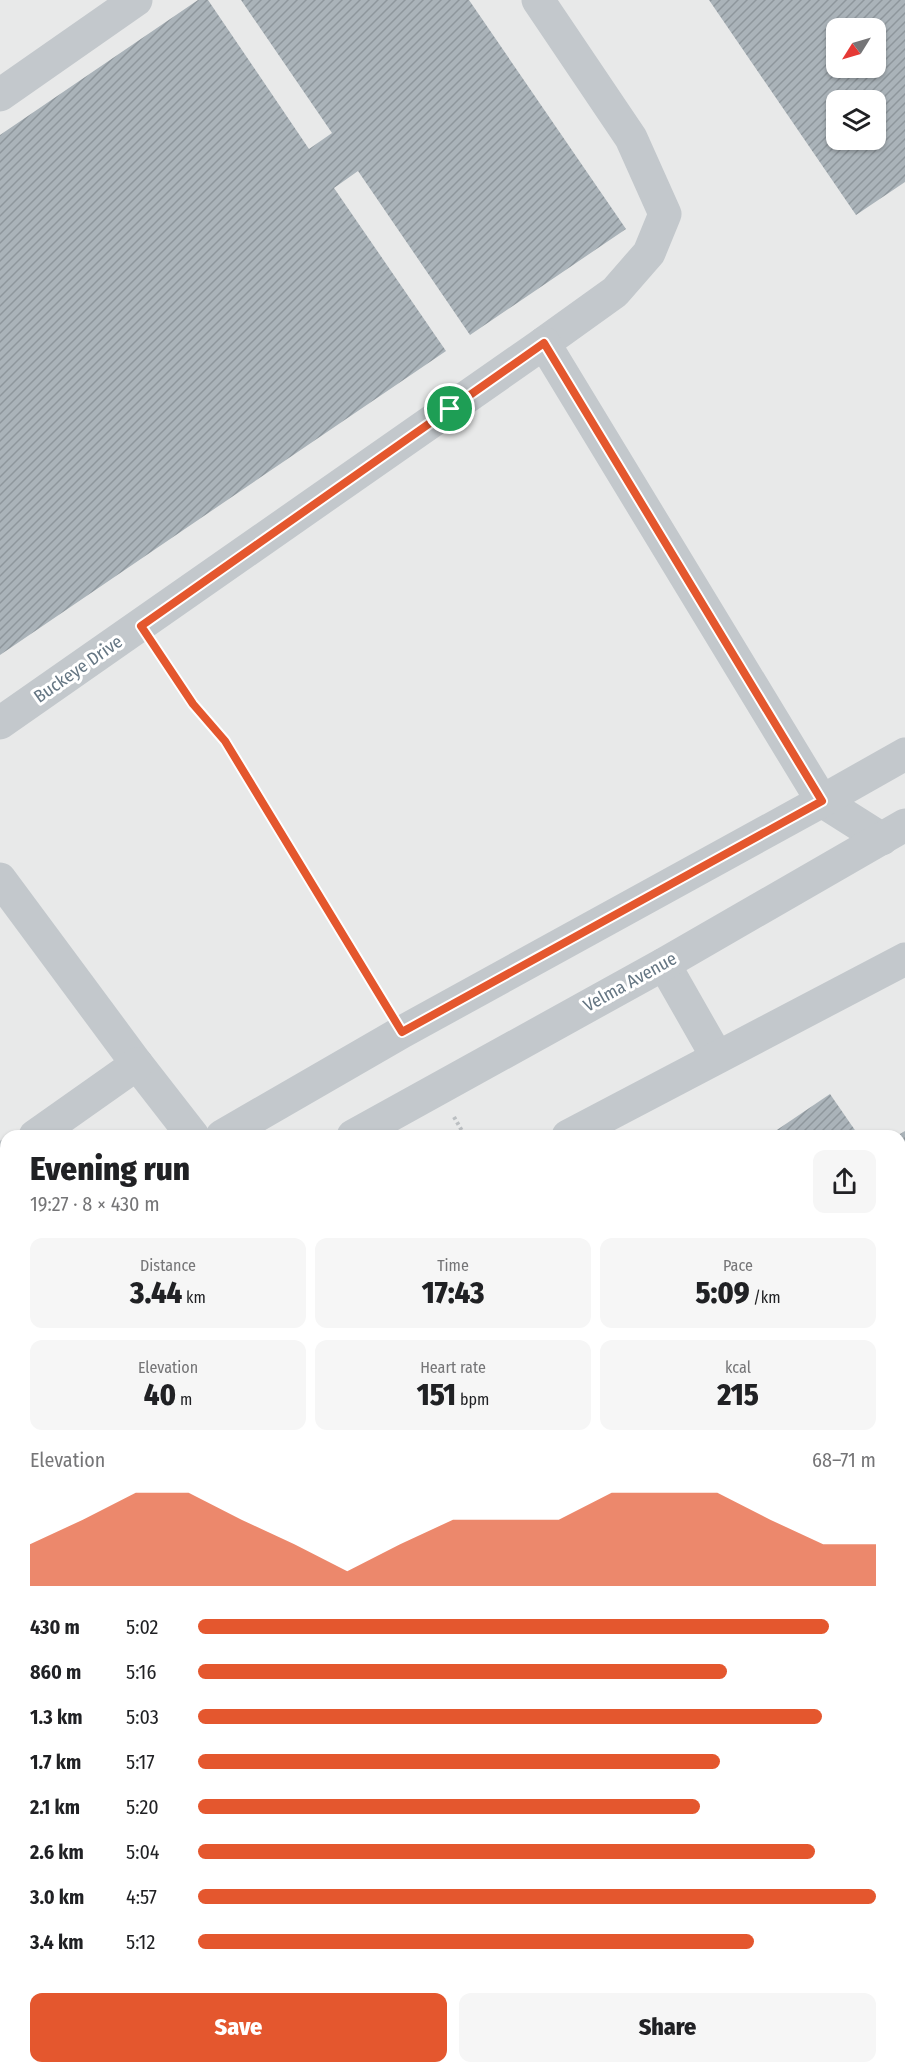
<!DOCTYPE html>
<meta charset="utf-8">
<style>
:root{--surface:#fff;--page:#f6f6f6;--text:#202124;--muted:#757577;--accent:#e4572e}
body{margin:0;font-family:"Fira Sans Condensed",sans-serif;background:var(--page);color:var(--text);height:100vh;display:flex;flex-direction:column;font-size:22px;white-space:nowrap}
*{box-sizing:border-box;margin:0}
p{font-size:20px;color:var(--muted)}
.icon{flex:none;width:33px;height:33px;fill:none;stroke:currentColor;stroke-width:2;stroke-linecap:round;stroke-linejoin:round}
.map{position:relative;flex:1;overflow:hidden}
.details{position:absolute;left:0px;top:1130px;width:906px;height:944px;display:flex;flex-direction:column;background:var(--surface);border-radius:18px 18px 0 0;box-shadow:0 2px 4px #0004}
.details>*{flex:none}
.needle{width:39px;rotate:233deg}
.controls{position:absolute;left:826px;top:18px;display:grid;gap:12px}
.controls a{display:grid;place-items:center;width:60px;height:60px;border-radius:12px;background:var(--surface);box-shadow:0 2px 4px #0004;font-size:30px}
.pin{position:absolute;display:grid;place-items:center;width:51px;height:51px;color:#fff;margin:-26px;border:3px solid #fff;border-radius:50%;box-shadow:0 2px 6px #0007}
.round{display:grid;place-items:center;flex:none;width:63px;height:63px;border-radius:12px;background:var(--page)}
.head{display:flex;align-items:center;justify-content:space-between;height:102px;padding:0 30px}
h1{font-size:33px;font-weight:800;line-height:45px}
.metrics{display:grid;grid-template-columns:repeat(3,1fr);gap:9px;height:102px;padding:6px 30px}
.metrics div{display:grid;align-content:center;border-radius:12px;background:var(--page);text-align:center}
.metrics b{font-size:30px;font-weight:800}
.metrics small{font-size:16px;font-weight:400}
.metrics p{font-size:16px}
.chart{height:168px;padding:12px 30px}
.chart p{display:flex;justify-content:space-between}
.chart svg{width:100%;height:108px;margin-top:6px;fill:var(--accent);opacity:.7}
.button{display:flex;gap:12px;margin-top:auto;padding:12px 30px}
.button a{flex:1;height:69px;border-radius:12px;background:var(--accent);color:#fff;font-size:24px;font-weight:800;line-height:69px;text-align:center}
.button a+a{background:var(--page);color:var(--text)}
ul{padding:0 30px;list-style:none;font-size:20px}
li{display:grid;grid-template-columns:96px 72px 1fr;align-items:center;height:45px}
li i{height:15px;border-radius:8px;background:var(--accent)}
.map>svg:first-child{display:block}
.built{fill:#e8e9e9;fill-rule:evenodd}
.grass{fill:url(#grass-tufts)}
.building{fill:url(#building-hatch);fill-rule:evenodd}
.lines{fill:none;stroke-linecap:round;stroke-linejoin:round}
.path{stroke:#bbbfc2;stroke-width:4;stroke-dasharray:3 3;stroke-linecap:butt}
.minor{stroke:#c3c8cc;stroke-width:33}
.route-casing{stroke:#fff;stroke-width:12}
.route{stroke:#e4572e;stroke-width:8}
.labels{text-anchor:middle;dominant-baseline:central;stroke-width:6;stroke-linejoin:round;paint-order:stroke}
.street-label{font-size:18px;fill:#657683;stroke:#fff}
</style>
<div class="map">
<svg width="905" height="2072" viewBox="0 0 905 2072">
<defs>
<pattern id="grass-tufts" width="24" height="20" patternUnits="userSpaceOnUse" patternTransform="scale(1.5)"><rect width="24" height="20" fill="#dadfd7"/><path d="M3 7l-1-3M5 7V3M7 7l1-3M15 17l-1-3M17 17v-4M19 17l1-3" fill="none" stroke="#b4b9b4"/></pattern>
<pattern id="building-hatch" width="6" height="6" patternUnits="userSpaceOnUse" patternTransform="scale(1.5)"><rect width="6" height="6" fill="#aab3b9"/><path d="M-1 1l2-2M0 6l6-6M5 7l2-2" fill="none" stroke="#8e969c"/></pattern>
</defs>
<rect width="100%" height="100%" fill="#fafaf8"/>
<path class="built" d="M0 0H905V2072H0ZM837 28H876V68H837ZM837 100H876V140H837ZM6 1136H900V2067H6Z"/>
<path class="grass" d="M0 1662 6 1671V2067H113L107 2072H0Z"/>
<g class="building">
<path d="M198 0H208L309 149 332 133 241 0H469L626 229 470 335 358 171 334 188 446 351 0 655V135Z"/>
<path d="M709 0H905V182L856 215ZM837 28H876V68H837ZM837 100H876V140H837Z"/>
<path d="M830 1094 859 1136H768Z"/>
<path d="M905 1131V1470L900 1473V1134Z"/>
<path d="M905 1702V2072H860L856 2067H900V1707Z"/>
<path d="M407 2067H759L762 2072H400Z"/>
</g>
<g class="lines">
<g class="path">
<path d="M158 652 193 704 225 741 386 1005"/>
<path d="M454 1117 465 1136"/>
</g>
<g class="minor">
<path d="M538 0 631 138 665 214 649 253 615 292 544 343"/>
<path d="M0 95 136 0"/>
<path d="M0 723 544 343 822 801 882 839"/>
<path d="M0 879 137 1064 193 1136"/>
<path d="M664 964 717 1057"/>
<path d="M35 1136 137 1064"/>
<path d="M222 1136 402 1032 822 801 905 754"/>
<path d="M353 1136 664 964 905 825"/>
<path d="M568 1136 905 959"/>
<path d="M0 1161 6 1156"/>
<path d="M0 1334 6 1330"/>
<path d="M900 1545 905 1542"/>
<path d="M0 1623 6 1631"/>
<path d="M900 1681 905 1677"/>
<path d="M302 2067 306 2072"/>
<path d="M810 2067 813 2072"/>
<path d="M197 2072 204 2067"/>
</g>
</g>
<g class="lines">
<defs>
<path id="route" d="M544 343 822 801 402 1032 225 741 193 704 141 626Z"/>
</defs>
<use href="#route" class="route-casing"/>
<use href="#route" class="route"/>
</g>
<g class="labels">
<g class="street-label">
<text transform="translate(78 669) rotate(-35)">Buckeye Drive</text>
<text transform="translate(630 982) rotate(-29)">Velma Avenue</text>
</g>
</g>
</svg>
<div class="controls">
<a><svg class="needle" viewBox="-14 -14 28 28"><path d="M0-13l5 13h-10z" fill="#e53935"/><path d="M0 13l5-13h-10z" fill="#757577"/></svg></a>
<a><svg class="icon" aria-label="layers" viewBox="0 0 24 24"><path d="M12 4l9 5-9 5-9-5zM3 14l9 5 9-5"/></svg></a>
</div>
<div class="pin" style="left:450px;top:409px;background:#1e9e55"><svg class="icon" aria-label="arrive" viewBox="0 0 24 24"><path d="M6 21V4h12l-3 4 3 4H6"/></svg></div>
<section class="details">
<div class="head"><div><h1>Evening run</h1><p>19:27 · 8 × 430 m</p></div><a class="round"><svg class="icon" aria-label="share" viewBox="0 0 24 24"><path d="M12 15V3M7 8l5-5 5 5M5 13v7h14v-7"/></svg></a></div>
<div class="metrics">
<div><p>Distance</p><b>3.44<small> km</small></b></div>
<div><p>Time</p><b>17:43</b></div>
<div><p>Pace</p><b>5:09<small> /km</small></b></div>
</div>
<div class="metrics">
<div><p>Elevation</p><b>40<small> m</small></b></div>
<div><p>Heart rate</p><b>151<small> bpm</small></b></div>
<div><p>kcal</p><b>215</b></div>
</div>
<div class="chart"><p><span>Elevation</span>68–71 m</p>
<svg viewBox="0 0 160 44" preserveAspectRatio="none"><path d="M0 44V27L10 17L20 6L30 6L40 17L50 27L60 38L70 27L80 17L90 17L100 17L110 6L120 6L130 6L140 17L150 27L160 27V44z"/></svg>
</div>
<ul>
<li><b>430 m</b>5:02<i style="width:93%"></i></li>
<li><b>860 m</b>5:16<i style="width:78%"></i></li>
<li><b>1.3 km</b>5:03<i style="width:92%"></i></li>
<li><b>1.7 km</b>5:17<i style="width:77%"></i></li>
<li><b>2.1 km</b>5:20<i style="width:74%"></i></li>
<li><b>2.6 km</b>5:04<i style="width:91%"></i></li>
<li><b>3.0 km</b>4:57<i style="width:100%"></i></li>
<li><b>3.4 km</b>5:12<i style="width:82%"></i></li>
</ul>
<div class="button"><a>Save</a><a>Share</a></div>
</section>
</div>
